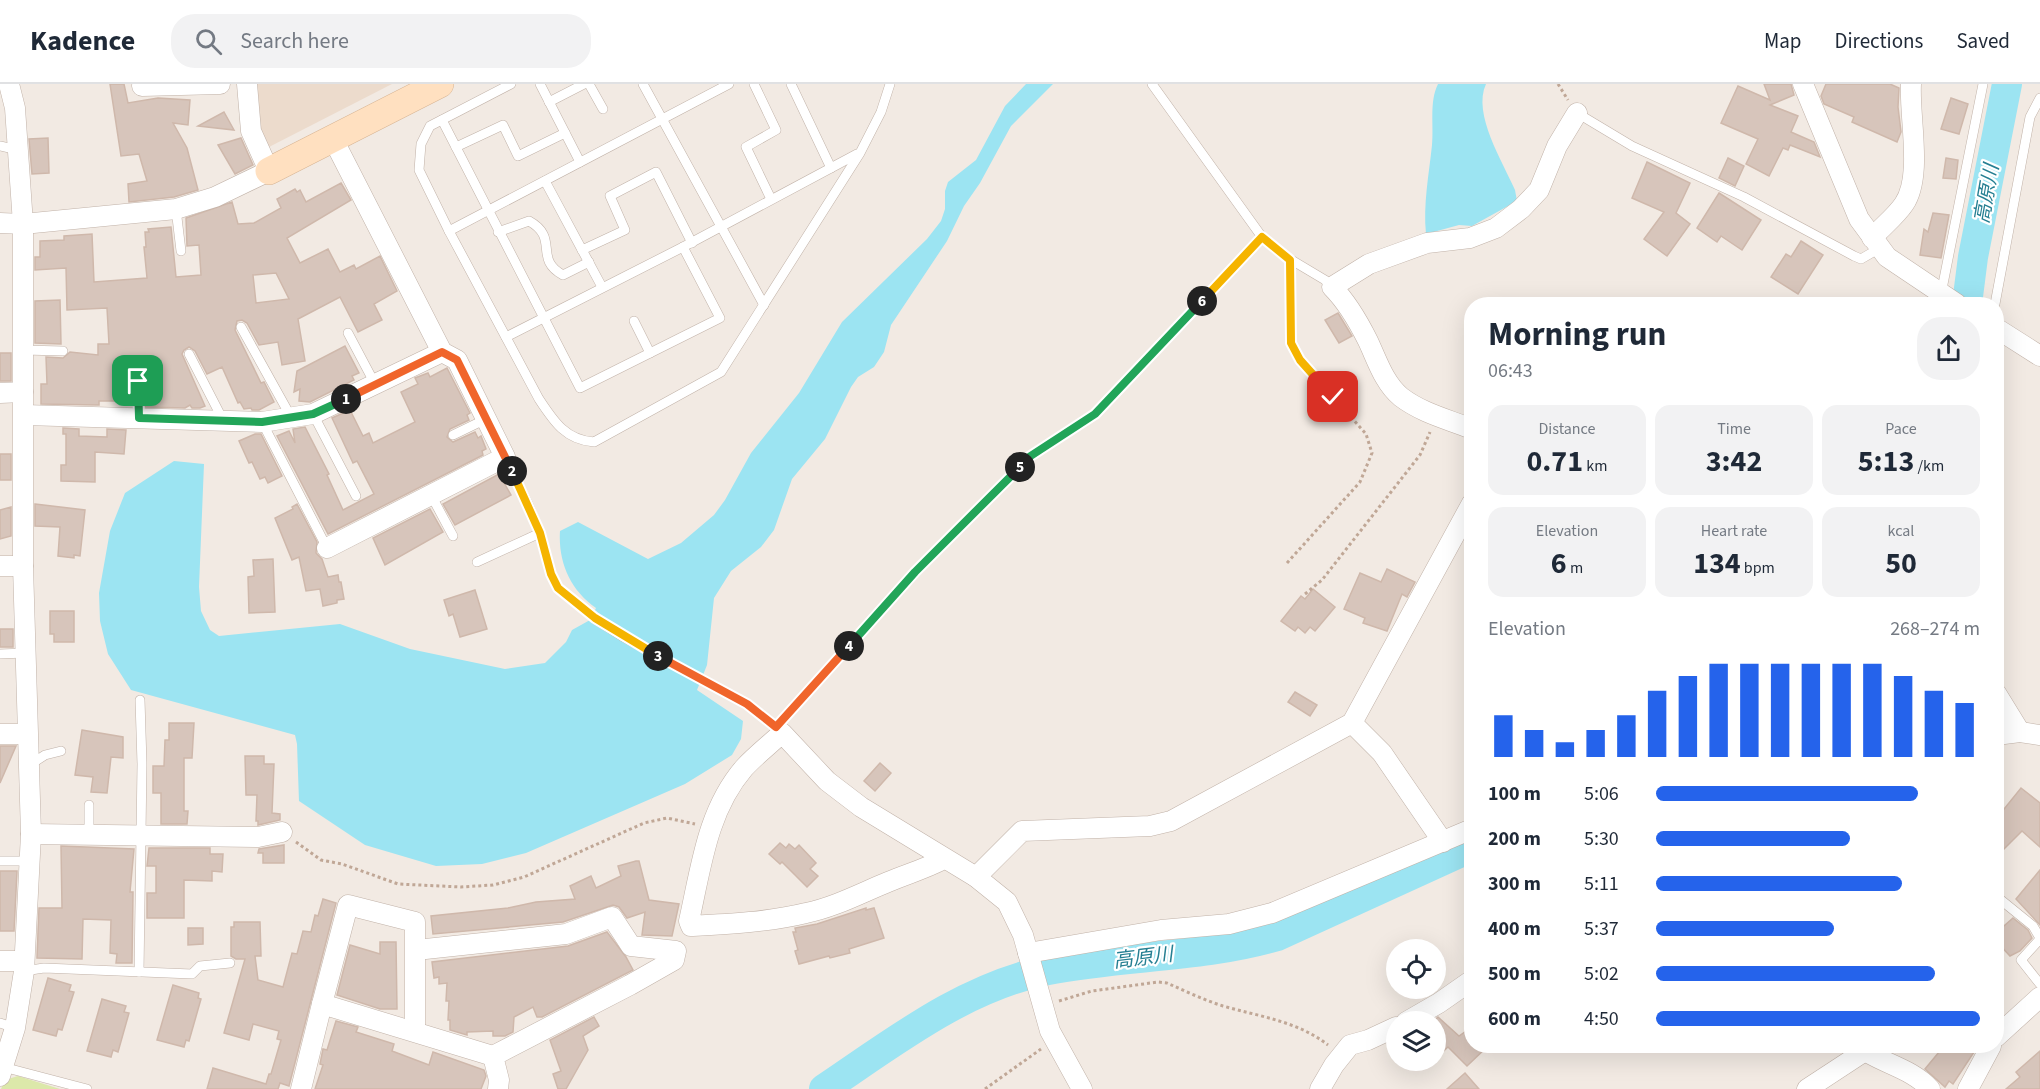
<!DOCTYPE html>
<meta charset="utf-8">
<style>
:root{--surface:#fff;--page:#f2f2f3;--text:#1f2937;--muted:#747a83;--line:#e0e1e3;--accent:#2563eb}
body{margin:0;font-family:"Source Sans 3","Noto Sans JP",sans-serif;background:var(--page);color:var(--text);height:100vh;display:flex;flex-direction:column;font-size:22px;white-space:nowrap}
*{box-sizing:border-box;margin:0}
p{font-size:20px;color:var(--muted)}
.icon{flex:none;width:33px;height:33px;fill:none;stroke:currentColor;stroke-width:2;stroke-linecap:round;stroke-linejoin:round}
.map{position:relative;flex:1;overflow:hidden}
.sheet{position:absolute;left:1464px;top:213px;width:540px;height:756px;display:flex;flex-direction:column;background:var(--surface);border-radius:24px;box-shadow:0 6px 24px #0002}
.sheet>*{flex:none}
.buttons{position:absolute;left:1386px;top:855px;display:grid;gap:12px}
.buttons a{display:grid;place-items:center;width:60px;height:60px;border-radius:50%;background:var(--surface);box-shadow:0 6px 24px #0002;font-size:30px}
.pin{position:absolute;display:grid;place-items:center;width:51px;height:51px;color:#fff;margin:-26px;border-radius:12px;box-shadow:0 3px 9px #0006}
.km{position:absolute;width:30px;height:30px;margin:-15px;border-radius:50%;background:#222;color:#fff;font-size:16px;line-height:30px;text-align:center}
.round{display:grid;place-items:center;flex:none;width:63px;height:63px;border-radius:24px;background:var(--page)}
.headline{display:flex;align-items:center;justify-content:space-between;height:102px;padding:0 24px}
h1{font-size:33px;font-weight:700;line-height:45px}
.figures{display:grid;grid-template-columns:repeat(3,1fr);gap:9px;height:102px;padding:6px 24px}
.figures div{display:grid;align-content:center;border-radius:15px;background:var(--page);text-align:center}
.figures b{font-size:30px;font-weight:700}
.figures small{font-size:16px;font-weight:400}
.figures p{font-size:16px}
.chart{height:168px;padding:12px 24px}
.chart p{display:flex;justify-content:space-between}
.chart svg{width:100%;height:108px;margin-top:6px;stroke:var(--accent);stroke-width:6}
ul{padding:0 24px;list-style:none;font-size:20px}
li{display:grid;grid-template-columns:96px 72px 1fr;align-items:center;height:45px}
li i{height:15px;border-radius:8px;background:var(--accent)}
header{display:flex;align-items:center;gap:36px;box-sizing:border-box;height:84px;padding:0 30px;background:var(--surface);border-bottom:2px solid var(--line)}
header strong{font-size:28px}
nav{display:flex;gap:33px;margin-inline-start:auto;font-size:21px}
.search{width:420px;height:54px;background:var(--page);display:flex;align-items:center;gap:15px;box-sizing:border-box;padding:0 21px;border-radius:24px;color:var(--muted);font-size:22px}
.map>svg:first-child{display:block}
.education{fill:#ecdbcc}
.green{fill:#dce8aa}
.water{fill:#9ce4f2}
.lines{fill:none;stroke-linecap:round;stroke-linejoin:round}
.river{stroke:#9ce4f2;stroke-width:30}
.building{fill:#d7c5bb;stroke:#cfb8ab;stroke-width:1.5;fill-rule:evenodd}
.lane-casing{stroke:#c1b2a8;stroke-width:10}
.street-casing{stroke:#c1b2a8;stroke-width:21}
.secondary-casing{stroke:#d7b493;stroke-width:28}
.path{stroke:#c0a796;stroke-width:3;stroke-dasharray:3 3;stroke-linecap:butt}
.lane{stroke:#fff;stroke-width:9}
.street{stroke:#fff;stroke-width:20}
.secondary{stroke:#ffe0c0;stroke-width:27}
.split-1-casing{stroke:#fff;stroke-width:12}
.split-2-casing{stroke:#fff;stroke-width:12}
.split-3-casing{stroke:#fff;stroke-width:12}
.split-4-casing{stroke:#fff;stroke-width:12}
.split-5-casing{stroke:#fff;stroke-width:12}
.split-6-casing{stroke:#fff;stroke-width:12}
.split-7-casing{stroke:#fff;stroke-width:12}
.split-1{stroke:#22a559;stroke-width:8}
.split-2{stroke:#f0652b;stroke-width:8}
.split-3{stroke:#f5b400;stroke-width:8}
.split-4{stroke:#f0652b;stroke-width:8}
.split-5{stroke:#22a559;stroke-width:8}
.split-6{stroke:#22a559;stroke-width:8}
.split-7{stroke:#f5b400;stroke-width:8}
.labels{text-anchor:middle;dominant-baseline:central;stroke-width:4.5;stroke-linejoin:round;paint-order:stroke}
.water-label{font-size:20px;font-style:italic;fill:#257f92;stroke:#fff}
</style>
<header>
<strong>Kadence</strong>
<div class="search"><svg class="icon" aria-label="search" viewBox="0 0 24 24"><circle cx="10" cy="10" r="6"/><path d="M15 15l6 6"/></svg>Search here</div>
<nav><a>Map</a><a>Directions</a><a>Saved</a></nav>
</header>
<div class="map">
<svg width="2040" height="1005" viewBox="0 0 2040 1005">
<rect width="100%" height="100%" fill="#f2eae3"/>
<path class="education" d="M255 0H392L269 63 265 62 259 46Z"/>
<path class="green" d="M18 992 60 1005H1L5 996Z"/>
<g class="water">
<path d="M1026 0H1053L1011 42 980 99 964 122 947 157 891 241 884 268 874 283 858 293 851 303 825 355 792 395 774 446 761 463 731 487 714 514 707 581 697 606 743 637 741 655 732 671 685 700 526 769 482 780 436 782 365 761 299 717 297 660 295 651 131 606 108 570 100 537 99 509 110 447 125 409 174 377 204 380 199 503 201 527 210 546 219 552 340 540 410 565 505 585 545 579 566 558 572 546 590 536 596 524C570 506 558 478 560 447L578 438 648 475 681 459 714 431 725 416 751 369 799 309 842 238 927 155 941 137 945 125V107L948 98 976 76 1005 22Z"/>
<path d="M1438 0H1486C1472 30 1503 78 1515 106L1517 117 1472 142 1459 141 1426 150C1423 120 1429 90 1432 61 1434 41 1429 18 1438 0Z"/>
</g>
<g class="lines">
<g class="river">
<path d="M1967 220 1973 173 2007 0"/>
<path d="M824 1005C894 958 964 903 1048 886 1124 871 1202 874 1277 852L1472 763"/>
</g>
</g>
<g class="building">
<path d="M110 0H124L128 19 158 14 190 16 188 41 173 39 187 64 198 106 174 113 129 118 128 100 147 97 139 70 121 72Z"/>
<path d="M1764 0H1791L1794 11 1770 21 1798 32 1791 48 1814 58 1820 73 1790 61 1788 66 1783 64 1769 92 1746 80 1758 55 1721 39 1738 2 1770 16Z"/>
<path d="M1826 0H1890L1899 4 1898 23 1901 48 1897 58 1852 38 1854 33 1824 20 1821 12Z"/>
<path d="M1951 14 1968 20 1959 50 1941 45Z"/>
<path d="M224 28 234 46 198 42Z"/>
<path d="M48 54 49 89 32 90 29 55Z"/>
<path d="M241 54 253 81 235 90 218 61Z"/>
<path d="M1728 74 1744 82 1735 102 1719 94Z"/>
<path d="M1946 74 1958 76 1956 95 1943 94Z"/>
<path d="M1647 78 1690 99 1676 129 1690 140 1667 172 1644 155 1664 128 1632 114Z"/>
<path d="M341 99 351 116 287 154 300 179 328 165 340 188 354 181 356 185 380 172 397 207 374 220 382 236 358 248 340 213 298 235 305 277 282 281 278 258 259 261 247 239 242 236 237 237 235 246 261 299 264 298 274 318 259 326H252L251 324 244 325 240 318 238 319 222 283 207 290 195 267 189 263 184 266 182 270 205 322 200 324H192L190 321 185 324 145 323V295L138 289 134 291 131 296 132 317H99V321L41 320V300H47L46 273 63 274 70 268 98 271V260H109L107 224 67 226 66 184 35 186V173H40V157L64 156V152L92 150 94 198 147 194 144 163H146L145 148H149L148 145 171 143 176 193 201 191 199 161 187 162 186 134 232 118 238 140 254 139 281 124 277 115 295 105 297 108 300 106 306 118ZM276 189 289 215 256 219 253 191Z"/>
<path d="M1719 109 1761 136 1742 166 1721 152 1717 158 1697 144Z"/>
<path d="M1933 129 1949 131 1941 174 1920 171 1924 145 1928 148Z"/>
<path d="M1801 157 1823 171 1798 210 1771 193 1786 170 1791 173Z"/>
<path d="M60 216 61 260 35 259V217Z"/>
<path d="M1338 229 1352 252 1339 259 1325 236Z"/>
<path d="M345 262 359 289 352 292 354 296 310 318 299 317 300 305 294 308 297 287Z"/>
<rect x="0" y="269" width="11" height="28"/>
<path d="M447 284 470 329 467 331 469 336 450 345 447 353 453 358 475 348 478 354 481 352 486 365 482 367 483 371 328 450 277 352 289 347 295 359 293 345 305 343 329 390 327 391 343 426 374 410 357 377 353 379 332 334 350 326 363 352 369 349 373 359 415 338 401 308 418 300 415 294 428 289 430 293Z"/>
<path d="M63 344 79 345V352L107 353V345L126 346 124 370 95 368V398L61 397V381H66V350H63Z"/>
<path d="M255 350H261L282 392 268 399 265 393 260 395 252 378 249 379 239 357Z"/>
<rect x="0" y="370" width="11" height="26"/>
<path d="M499 390 511 411 455 441 443 420Z"/>
<path d="M35 420 85 426 80 472 74 471V474L58 472 60 443 35 442Z"/>
<path d="M297 420 317 458 316 469 322 475 328 493 338 491 339 498H341L344 515 337 516V519L323 522 320 505 306 507 299 473 292 476 275 434 293 425 292 423Z"/>
<path d="M11 423V452L0 455V426Z"/>
<path d="M430 425 443 448 385 481 373 454Z"/>
<path d="M273 475 275 528 249 529 248 493 254 492 253 476Z"/>
<path d="M1387 485 1415 498 1407 513 1402 510 1387 547 1363 539 1365 534 1344 525 1360 489 1381 498Z"/>
<path d="M1313 505 1335 523 1315 547 1310 543 1305 549 1298 543 1295 547 1281 537 1301 512 1305 515Z"/>
<path d="M475 506 487 545 460 553 453 530 449 532 444 516Z"/>
<path d="M50 527H74V558H54V550H50Z"/>
<rect x="0" y="545" width="13" height="18"/>
<path d="M1295 608 1317 621 1310 632 1288 618Z"/>
<path d="M169 639H194L192 674H184V727H188L187 740H161V709H153V682H164L165 656H169Z"/>
<path d="M82 646 123 653V674L111 673 107 709 91 708 93 693 75 691Z"/>
<path d="M0 662H16L0 699Z"/>
<path d="M245 672H264V680H274L272 729 280 730V736L258 741V737H256L257 711H246Z"/>
<path d="M880 679 891 689 875 707 864 697Z"/>
<path d="M2021 704 2040 719V763L2022 747 1996 773V735Z"/>
<path d="M780 759 786 764 789 760 795 765 799 761 816 779 810 785 818 792 807 803 782 778 780 780 769 770Z"/>
<path d="M284 761V779H263V769H258L259 765Z"/>
<path d="M61 762 134 765 130 808H133L132 879H116L117 870 110 869 111 836 83 835 82 875 37 874 39 824H62Z"/>
<path d="M149 764H210V770H223L222 788 212 787V797L184 796V834H147V809H156V782H147Z"/>
<path d="M636 777H639L649 816 679 820 672 852 642 851 645 828 627 834 619 823 613 821 563 838 433 850 431 832 508 824 536 818 575 815 570 802 591 792 596 804 621 792 618 782Z"/>
<path d="M2040 786V841L2016 815Z"/>
<path d="M0 787H17L14 847H0Z"/>
<path d="M323 815 336 819 289 1002 280 999 278 1005H207L213 984 266 1000 269 990H271L281 956 277 955 279 947 253 940 249 956 224 949 245 875H236L231 872V843H234V838H260L261 872H255L258 896 283 903 292 869 297 870 303 847 311 848 315 831 318 832Z"/>
<path d="M866 824V826L874 824 884 854 849 865 850 869 830 874 829 872 799 880 795 867 798 866 793 848H796L795 844 817 840Z"/>
<path d="M2013 834 2028 846 2032 854 2020 867 2010 872 1996 857V849Z"/>
<path d="M188 844H203V860L188 861Z"/>
<path d="M607 848 626 873 633 886 542 933H537L533 923 514 933 513 948 505 952H493V947L467 948V951L450 946V936H448L449 917H446L447 899 439 900V893L434 894 432 878 568 862Z"/>
<path d="M380 858H396L397 925H380L337 911 350 861 380 870Z"/>
<path d="M48 894 71 901 69 907 74 908 62 946 58 945 56 952 33 946Z"/>
<path d="M173 901 199 909 198 914 201 915 189 957 186 956 184 963 157 956Z"/>
<path d="M102 915 126 922 124 928 129 929 118 968 113 966 111 973 87 967Z"/>
<path d="M594 933 599 942 583 952 588 966 566 1005H558L553 990 561 987 550 956Z"/>
<path d="M1438 933 1459 952 1472 943V962H1488L1467 982 1448 963 1436 974V935Z"/>
<path d="M336 937 358 943 356 948 394 960 392 967 429 981 433 968 484 986 486 992 481 1005H315L323 981 320 980 323 965 327 966Z"/>
<path d="M1944 962H1978L1953 1000 1949 997 1945 1003 1925 985Z"/>
<path d="M2040 967V1005H2006L2020 993 2016 988Z"/>
<path d="M1465 989 1479 1005H1447Z"/>
</g>
<g class="lines">
<defs>
<g id="lane">
<path d="M511 0 430 42 421 60 419 86 449 147 539 315C554 338 566 356 594 358L721 288 860 69 881 28 890 0"/>
<path d="M540 0 580 78"/>
<path d="M589 0 603 25"/>
<path d="M643 0 764 221"/>
<path d="M754 0 776 46 746 63 771 115"/>
<path d="M791 0 831 84"/>
<path d="M549 18 584 0"/>
<path d="M1577 29 1632 62 1744 113 1854 172 1861 175 1880 164"/>
<path d="M442 36 580 304 720 234 683 163"/>
<path d="M0 62 18 66"/>
<path d="M456 63 503 41 518 72 565 49"/>
<path d="M545 97 602 203"/>
<path d="M176 125 181 167"/>
<path d="M449 147 729 0"/>
<path d="M498 148 529 137C560 154 533 175 563 191L589 178"/>
<path d="M1262 153 1283 171 1325 196 1332 203"/>
<path d="M582 166 625 146 610 112 656 88 692 159"/>
<path d="M1939 220 1983 0"/>
<path d="M1995 220 2030 33 2040 14"/>
<path d="M634 237 650 269"/>
<path d="M241 243 291 333"/>
<path d="M348 249 375 300"/>
<path d="M506 253 683 163 857 70"/>
<path d="M23 266 63 267"/>
<path d="M189 270 223 336"/>
<path d="M138 296 139 334"/>
<path d="M313 330 356 412"/>
<path d="M262 338 327 464"/>
<path d="M453 351 486 335"/>
<path d="M505 373 528 420 540 449 551 490 558 504 595 535 622 552 747 620 780 647"/>
<path d="M431 411 453 452"/>
<path d="M477 478 540 449"/>
<path d="M0 570 25 569"/>
<path d="M776 643 916 488 1029 373 1095 330 1262 153 1152 0"/>
<path d="M28 682 45 671 61 667"/>
<path d="M89 750V721"/>
<path d="M0 777H28"/>
<path d="M1996 812 2033 842 2040 854"/>
<path d="M2040 855 2021 876 2040 900"/>
<path d="M24 887 44 884 192 890 200 882 230 879"/>
<path d="M139 888 142 680 140 616"/>
<path d="M0 939 15 944"/>
<path d="M3 983 87 1005"/>
</g>
<g id="street">
<path d="M1803 0 1859 135 1887 173 1957 220"/>
<path d="M142 2 220 0"/>
<path d="M0 139 23 140 176 125 215 113 269 87 251 47 247 0"/>
<path d="M1872 154C1882 143 1896 132 1904 120 1923 92 1909 34 1911 0"/>
<path d="M1996 244 2040 272"/>
<path d="M0 309 23 308"/>
<path d="M24 331 262 338 313 330 442 268"/>
<path d="M1472 345C1447 335 1422 329 1401 313 1384 299 1377 276 1368 257 1359 239 1347 218 1332 203L1369 180 1427 159 1470 154 1496 144 1521 125 1539 106 1557 62 1577 29"/>
<path d="M327 464 505 373 457 276 442 268 333 55"/>
<path d="M0 482H23"/>
<path d="M1996 609 2020 648"/>
<path d="M1352 639 1382 669 1443 758"/>
<path d="M0 650H27"/>
<path d="M1996 651 2020 648 2040 651"/>
<path d="M31 750 258 753 282 748"/>
<path d="M944 775C925 785 907 790 888 798 861 809 835 823 806 829 769 838 729 840 691 842L689 837C701 784 707 727 744 684 755 672 769 661 782 649L827 697 861 723 976 793 1007 818 1023 851 1050 947 1082 1005"/>
<path d="M976 793 1022 747 1150 742 1171 737 1352 639 1472 419"/>
<path d="M416 866 566 850 612 833 631 862 676 867 674 876 630 901 493 972 499 996 498 1005"/>
<path d="M1028 869 1161 846 1229 840 1272 829 1472 745"/>
<path d="M0 877H24"/>
<path d="M322 920 348 821 415 838V947"/>
<path d="M1406 938 1439 919 1472 896"/>
<path d="M1996 953 2040 913"/>
<path d="M1857 962C1880 979 1912 984 1930 1005"/>
<path d="M0 992 15 944 24 887 31 750 23 482V140L15 24 9 0"/>
<path d="M301 1005 322 920 493 972"/>
<path d="M1320 1005 1334 981 1350 961 1368 956 1396 943"/>
<path d="M1807 1005 1865 967"/>
<path d="M1968 1005 1991 962"/>
</g>
<path id="secondary" d="M269 87 440 0"/>
</defs>
<use href="#lane" class="lane-casing"/>
<use href="#street" class="street-casing"/>
<use href="#secondary" class="secondary-casing"/>
<g class="path">
<path d="M1558 0 1568 16"/>
<path d="M1287 479 1360 398 1372 369 1366 350 1300 276 1291 259 1290 190"/>
<path d="M1305 510 1322 496 1420 371 1430 348"/>
<path d="M296 758 321 776 342 780 398 800 461 803 493 801 524 793 644 739 667 734 695 740"/>
<path d="M1059 917 1092 907 1158 898 1167 899C1185 907 1204 916 1223 922 1261 933 1297 937 1328 961"/>
<path d="M985 1005 1041 965"/>
</g>
<use href="#lane" class="lane"/>
<use href="#street" class="street"/>
<use href="#secondary" class="secondary"/>
</g>
<g class="lines">
<defs>
<path id="split-1" d="M138 297 139 334 262 338 313 330 346 315"/>
<path id="split-2" d="M346 315 442 268 457 276 512 387"/>
<path id="split-3" d="M512 387 540 449 551 490 558 504 595 534 658 572"/>
<path id="split-4" d="M658 572 747 620 776 643 849 562"/>
<path id="split-5" d="M849 562 915 488 1020 383"/>
<path id="split-6" d="M1020 383 1029 373 1095 330 1202 217"/>
<path id="split-7" d="M1202 217 1262 153 1290 176 1291 259 1300 276 1333 313"/>
</defs>
<use href="#split-1" class="split-1-casing"/>
<use href="#split-2" class="split-2-casing"/>
<use href="#split-3" class="split-3-casing"/>
<use href="#split-4" class="split-4-casing"/>
<use href="#split-5" class="split-5-casing"/>
<use href="#split-6" class="split-6-casing"/>
<use href="#split-7" class="split-7-casing"/>
<use href="#split-1" class="split-1"/>
<use href="#split-2" class="split-2"/>
<use href="#split-3" class="split-3"/>
<use href="#split-4" class="split-4"/>
<use href="#split-5" class="split-5"/>
<use href="#split-6" class="split-6"/>
<use href="#split-7" class="split-7"/>
</g>
<g class="labels">
<g class="water-label">
<text transform="translate(1987 110) rotate(-80)">高原川</text>
<text transform="translate(1143 874) rotate(-7)">高原川</text>
</g>
</g>
</svg>
<div class="buttons">
<a><svg class="icon" aria-label="locate" viewBox="0 0 24 24"><circle cx="12" cy="12" r="6"/><path d="M12 2v4M12 18v4M2 12h4M18 12h4"/></svg></a>
<a><svg class="icon" aria-label="layers" viewBox="0 0 24 24"><path d="M12 4l9 5-9 5-9-5zM3 14l9 5 9-5"/></svg></a>
</div>
<div class="pin" style="left:138px;top:297px;background:#1e9e55"><svg class="icon" aria-label="arrive" viewBox="0 0 24 24"><path d="M6 21V4h12l-3 4 3 4H6"/></svg></div>
<div class="pin" style="left:1333px;top:313px;background:#d93025"><svg class="icon" aria-label="check" viewBox="0 0 24 24"><path d="M5 12l5 5 9-10"/></svg></div>
<b class="km" style="left:346px;top:315px">1</b>
<b class="km" style="left:512px;top:387px">2</b>
<b class="km" style="left:658px;top:572px">3</b>
<b class="km" style="left:849px;top:562px">4</b>
<b class="km" style="left:1020px;top:383px">5</b>
<b class="km" style="left:1202px;top:217px">6</b>
<section class="sheet">
<div class="headline"><div><h1>Morning run</h1><p>06:43</p></div><a class="round"><svg class="icon" aria-label="share" viewBox="0 0 24 24"><path d="M12 15V3M7 8l5-5 5 5M5 13v7h14v-7"/></svg></a></div>
<div class="figures">
<div><p>Distance</p><b>0.71<small> km</small></b></div>
<div><p>Time</p><b>3:42</b></div>
<div><p>Pace</p><b>5:13<small> /km</small></b></div>
</div>
<div class="figures">
<div><p>Elevation</p><b>6<small> m</small></b></div>
<div><p>Heart rate</p><b>134<small> bpm</small></b></div>
<div><p>kcal</p><b>50</b></div>
</div>
<div class="chart"><p><span>Elevation</span>268–274 m</p>
<svg viewBox="0 0 160 44" preserveAspectRatio="none"><path d="M5 44V27M15 44V33M25 44V38M35 44V33M45 44V27M55 44V17M65 44V11M75 44V6M85 44V6M95 44V6M105 44V6M115 44V6M125 44V6M135 44V11M145 44V17M155 44V22"/></svg>
</div>
<ul>
<li><b>100 m</b>5:06<i style="width:81%"></i></li>
<li><b>200 m</b>5:30<i style="width:60%"></i></li>
<li><b>300 m</b>5:11<i style="width:76%"></i></li>
<li><b>400 m</b>5:37<i style="width:55%"></i></li>
<li><b>500 m</b>5:02<i style="width:86%"></i></li>
<li><b>600 m</b>4:50<i style="width:100%"></i></li>
</ul>
</section>
</div>
